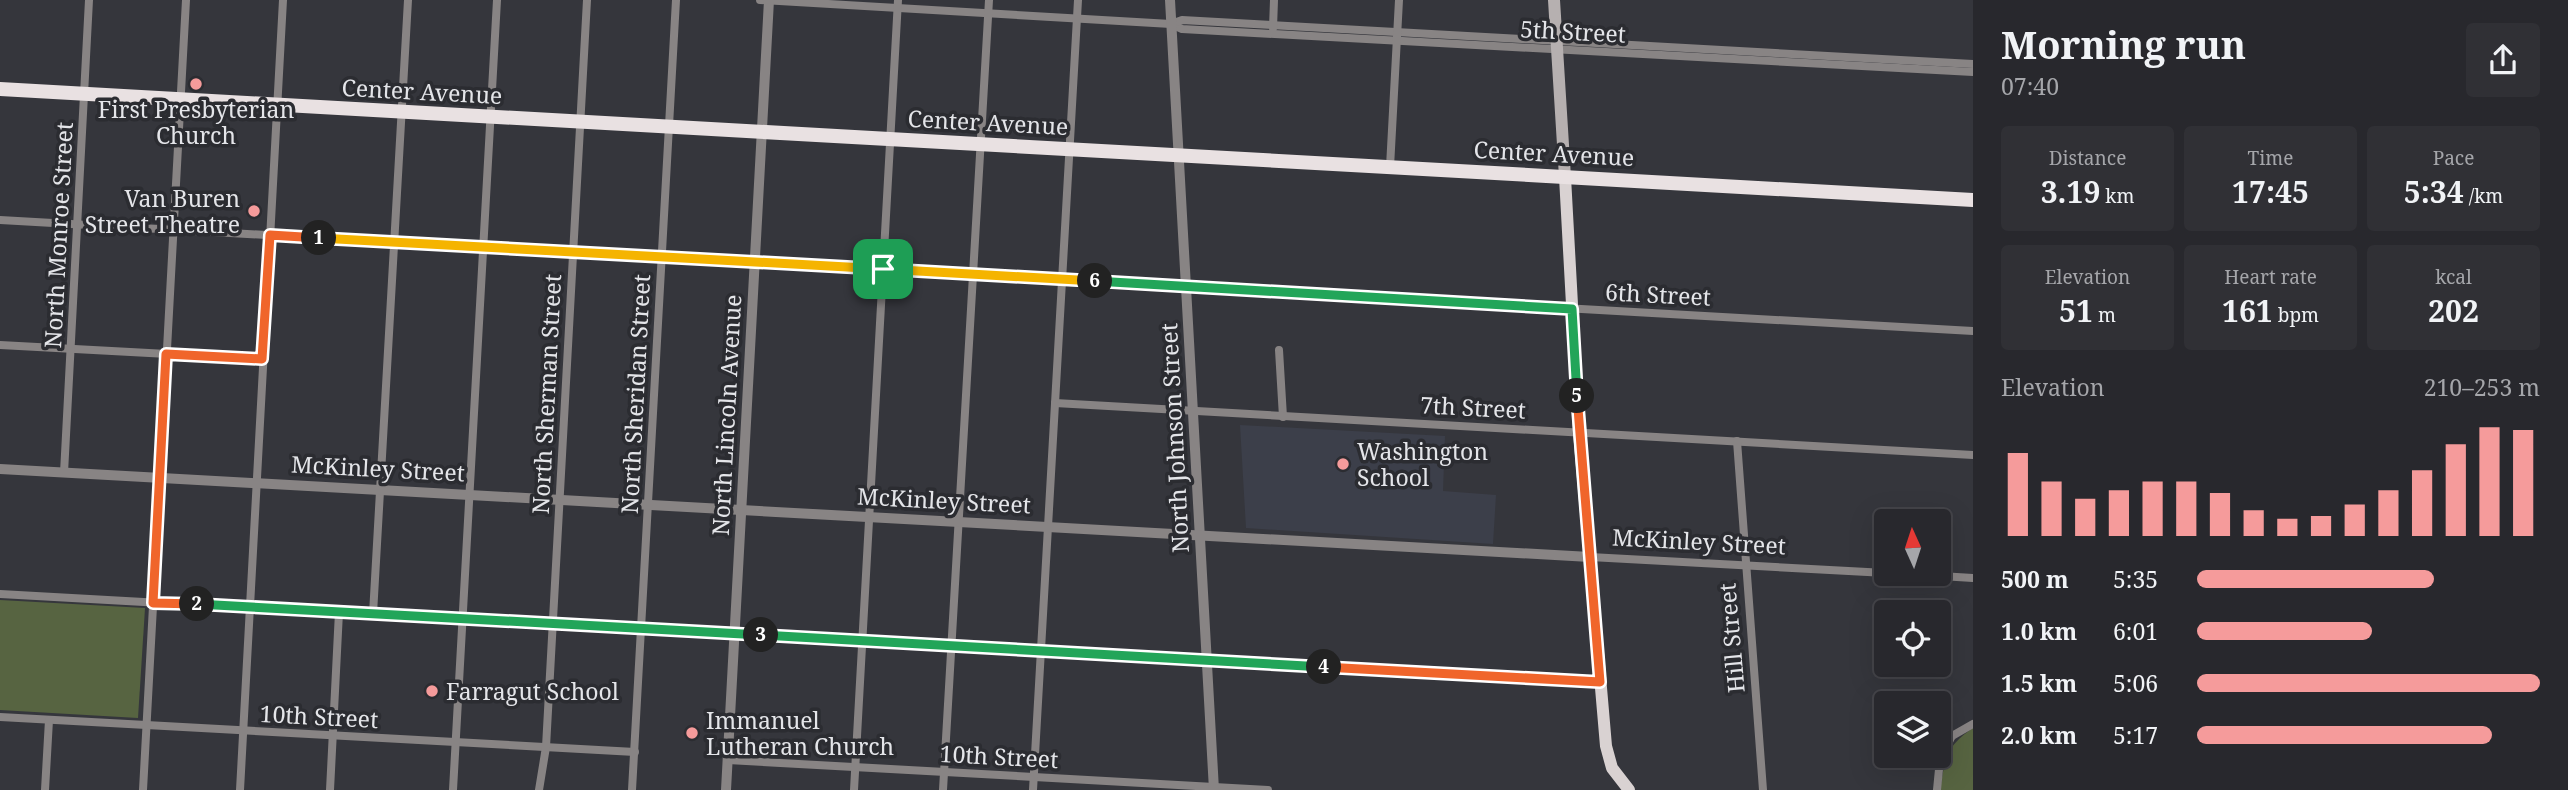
<!DOCTYPE html>
<meta charset="utf-8">
<style>
:root{--surface:#28282d;--page:#303035;--text:#f1f3f6;--muted:#a5a6aa;--line:#444449;--accent:#f59b9b}
body{margin:0;font-family:"Noto Serif",serif;background:var(--page);color:var(--text);height:100vh;display:flex;flex-direction:column;font-size:26px;white-space:nowrap}
*{box-sizing:border-box;margin:0}
p{font-size:23px;color:var(--muted)}
.icon{flex:none;width:38px;height:38px;fill:none;stroke:currentColor;stroke-width:2;stroke-linecap:round;stroke-linejoin:round}
.map{position:relative;flex:1;overflow:hidden}
.details{display:flex;flex-direction:column;background:var(--surface);width:595px}
.details>*{flex:none}
.needle{width:46px;rotate:357deg}
.controls{position:absolute;left:1874px;top:509px;display:grid;gap:14px}
.controls a{display:grid;place-items:center;width:77px;height:77px;border-radius:7px;background:var(--surface);box-shadow:0 7px 28px #0002,0 0 0 2px var(--line);font-size:35px}
.pin{position:absolute;display:grid;place-items:center;width:60px;height:60px;color:#fff;margin:-30px;border-radius:14px;box-shadow:0 4px 10px #0006}
.km{position:absolute;width:35px;height:35px;margin:-18px;border-radius:50%;background:#222;color:#fff;font-size:19px;line-height:35px;text-align:center}
.round{display:grid;place-items:center;flex:none;width:74px;height:74px;border-radius:7px;background:var(--page)}
.headline{display:flex;align-items:center;justify-content:space-between;height:119px;padding:0 28px}
h1{font-size:38px;font-weight:700;line-height:52px}
.figures{display:grid;grid-template-columns:repeat(3,1fr);gap:10px;height:119px;padding:7px 28px}
.figures div{display:grid;align-content:center;border-radius:7px;background:var(--page);text-align:center}
.figures b{font-size:30px;font-weight:700}
.figures small{font-size:19px;font-weight:400}
.figures p{font-size:19px}
.chart{height:196px;padding:14px 28px}
.chart p{display:flex;justify-content:space-between}
.chart svg{width:100%;height:126px;margin-top:7px;stroke:var(--accent);stroke-width:6}
ul{padding:0 28px;list-style:none;font-size:23px}
li{display:grid;grid-template-columns:112px 84px 1fr;align-items:center;height:52px}
li i{height:18px;border-radius:9px;background:var(--accent)}
main{display:flex;flex:1;min-height:0}
.map>svg:first-child{display:block}
.built{fill:#3c3f4a}
.green{fill:#576441}
.lines{fill:none;stroke-linecap:round;stroke-linejoin:round}
.minor{stroke:#888484;stroke-width:8}
.tertiary{stroke:#888484;stroke-width:10}
.secondary{stroke:#b6b0b0;stroke-width:12}
.primary{stroke:#d9d2d2;stroke-width:12}
.trunk{stroke:#e9e1e2;stroke-width:14}
.split-1-casing{stroke:#fff;stroke-width:14}
.split-2-casing{stroke:#fff;stroke-width:14}
.split-3-casing{stroke:#fff;stroke-width:14}
.split-4-casing{stroke:#fff;stroke-width:14}
.split-5-casing{stroke:#fff;stroke-width:14}
.split-6-casing{stroke:#fff;stroke-width:14}
.split-7-casing{stroke:#fff;stroke-width:14}
.split-1{stroke:#f5b400;stroke-width:9}
.split-2{stroke:#f0652b;stroke-width:9}
.split-3{stroke:#22a559;stroke-width:9}
.split-4{stroke:#22a559;stroke-width:9}
.split-5{stroke:#f0652b;stroke-width:9}
.split-6{stroke:#22a559;stroke-width:9}
.split-7{stroke:#f5b400;stroke-width:9}
.poi-dot{fill:#f59b9b;stroke:#2b2c31;stroke-width:2.5}
.labels{text-anchor:middle;dominant-baseline:central;stroke-width:7;stroke-linejoin:round;paint-order:stroke}
.street-label{font-size:23px;fill:#e4e5e9;stroke:#2b2c31}
.poi-label{font-size:23px;fill:#e4e5e9;stroke:#2b2c31;text-anchor:start}
</style>
<main>
<div class="map">
<svg width="1973" height="790" viewBox="0 0 1973 790">
<rect width="100%" height="100%" fill="#35363c"/>
<path class="built" d="M1240 425 1445 436 1443 491 1496 495 1493 544 1246 528Z"/>
<g class="green">
<path d="M0 600 145 608 138 718 0 710Z"/>
<path d="M1973 728V790H1940C1945 759 1946 746 1973 728Z"/>
</g>
<g class="lines">
<g class="minor">
<path d="M760 0 1171 24 1182 29 1973 72"/>
<path d="M1171 24 1182 20 1973 64"/>
<path d="M1273 28 1274 0"/>
<path d="M1390 167 1399 0"/>
<path d="M0 220 1973 331"/>
<path d="M0 345 262 359"/>
<path d="M1279 350 1283 417"/>
<path d="M1055 403 1973 455"/>
<path d="M1737 441 1763 790"/>
<path d="M64 473 89 0"/>
<path d="M1590 557 1886 573"/>
<path d="M1908 574 1973 578"/>
<path d="M0 594 1600 683"/>
<path d="M373 614 408 0"/>
<path d="M0 717 635 752"/>
<path d="M1939 735 1952 736 1973 724"/>
<path d="M1883 737 1886 736"/>
<path d="M728 760 1268 790"/>
<path d="M45 790 49 720"/>
<path d="M143 790 186 0"/>
<path d="M240 790 283 0"/>
<path d="M330 790 339 612"/>
<path d="M453 790 497 0"/>
<path d="M539 790 546 747 587 0"/>
<path d="M632 790 676 0"/>
<path d="M854 790 898 0"/>
<path d="M943 790 989 0"/>
<path d="M1033 790 1078 0"/>
<path d="M1937 790 1940 759 1952 736"/>
</g>
<g class="tertiary">
<path d="M1170 0 1214 790"/>
<path d="M0 469 1590 557"/>
<path d="M726 790 769 0"/>
</g>
<path class="secondary" d="M1554 0 1565 177"/>
<path class="primary" d="M1565 177 1579 432 1606 746 1612 768 1629 790"/>
<path class="trunk" d="M0 89 1973 200"/>
</g>
<g class="lines">
<defs>
<path id="split-1" d="M319 238 883 269"/>
<path id="split-2" d="M197 604 153 603 166 354 262 359 270 235 319 238"/>
<path id="split-3" d="M197 604 761 635"/>
<path id="split-4" d="M761 635 1324 667"/>
<path id="split-5" d="M1324 667 1600 682 1577 396"/>
<path id="split-6" d="M1095 281 1572 309 1577 396"/>
<path id="split-7" d="M883 269 1095 281"/>
</defs>
<use href="#split-1" class="split-1-casing"/>
<use href="#split-2" class="split-2-casing"/>
<use href="#split-3" class="split-3-casing"/>
<use href="#split-4" class="split-4-casing"/>
<use href="#split-5" class="split-5-casing"/>
<use href="#split-6" class="split-6-casing"/>
<use href="#split-7" class="split-7-casing"/>
<use href="#split-1" class="split-1"/>
<use href="#split-2" class="split-2"/>
<use href="#split-3" class="split-3"/>
<use href="#split-4" class="split-4"/>
<use href="#split-5" class="split-5"/>
<use href="#split-6" class="split-6"/>
<use href="#split-7" class="split-7"/>
</g>
<g class="poi-dot">
<circle cx="196" cy="84" r="7"/>
<circle cx="254" cy="211" r="7"/>
<circle cx="1343" cy="464" r="7"/>
<circle cx="432" cy="691" r="7"/>
<circle cx="692" cy="733" r="7"/>
</g>
<g class="labels">
<g class="street-label">
<text transform="translate(1573 31) rotate(3)">5th Street</text>
<text transform="translate(422 91) rotate(3)">Center Avenue</text>
<text transform="translate(988 122) rotate(3)">Center Avenue</text>
<text transform="translate(1554 153) rotate(3)">Center Avenue</text>
<text transform="translate(58 235) rotate(-87)">North Monroe Street</text>
<text transform="translate(1658 294) rotate(3)">6th Street</text>
<text transform="translate(546 394) rotate(-87)">North Sherman Street</text>
<text transform="translate(635 394) rotate(-87)">North Sheridan Street</text>
<text transform="translate(1473 407) rotate(3)">7th Street</text>
<text transform="translate(726 415) rotate(-87)">North Lincoln Avenue</text>
<text transform="translate(1174 438) rotate(-93)">North Johnson Street</text>
<text transform="translate(378 468) rotate(3)">McKinley Street</text>
<text transform="translate(944 500) rotate(3)">McKinley Street</text>
<text transform="translate(1699 541) rotate(3)">McKinley Street</text>
<text transform="translate(1731 638) rotate(-95)">Hill Street</text>
<text transform="translate(319 716) rotate(3)">10th Street</text>
<text transform="translate(999 756) rotate(3)">10th Street</text>
</g>
<g class="poi-label">
<text x="196" y="109" text-anchor="middle">First Presbyterian<tspan x="196" dy="26">Church</tspan></text>
<text x="240" y="198" text-anchor="end">Van Buren<tspan x="240" dy="26">Street Theatre</tspan></text>
<text x="1357" y="451">Washington<tspan x="1357" dy="26">School</tspan></text>
<text x="446" y="691">Farragut School</text>
<text x="706" y="720">Immanuel<tspan x="706" dy="26">Lutheran Church</tspan></text>
</g>
</g>
</svg>
<div class="controls">
<a><svg class="needle" viewBox="-14 -14 28 28"><path d="M0-13l5 13h-10z" fill="#e53935"/><path d="M0 13l5-13h-10z" fill="#a5a6aa"/></svg></a>
<a><svg class="icon" aria-label="locate" viewBox="0 0 24 24"><circle cx="12" cy="12" r="6"/><path d="M12 2v4M12 18v4M2 12h4M18 12h4"/></svg></a>
<a><svg class="icon" aria-label="layers" viewBox="0 0 24 24"><path d="M12 4l9 5-9 5-9-5zM3 14l9 5 9-5"/></svg></a>
</div>
<div class="pin" style="left:883px;top:269px;background:#1e9e55"><svg class="icon" aria-label="arrive" viewBox="0 0 24 24"><path d="M6 21V4h12l-3 4 3 4H6"/></svg></div>
<b class="km" style="left:319px;top:238px">1</b>
<b class="km" style="left:197px;top:604px">2</b>
<b class="km" style="left:761px;top:635px">3</b>
<b class="km" style="left:1324px;top:667px">4</b>
<b class="km" style="left:1577px;top:396px">5</b>
<b class="km" style="left:1095px;top:281px">6</b>
</div>
<section class="details">
<div class="headline"><div><h1>Morning run</h1><p>07:40</p></div><a class="round"><svg class="icon" aria-label="share" viewBox="0 0 24 24"><path d="M12 15V3M7 8l5-5 5 5M5 13v7h14v-7"/></svg></a></div>
<div class="figures">
<div><p>Distance</p><b>3.19<small> km</small></b></div>
<div><p>Time</p><b>17:45</b></div>
<div><p>Pace</p><b>5:34<small> /km</small></b></div>
</div>
<div class="figures">
<div><p>Elevation</p><b>51<small> m</small></b></div>
<div><p>Heart rate</p><b>161<small> bpm</small></b></div>
<div><p>kcal</p><b>202</b></div>
</div>
<div class="chart"><p><span>Elevation</span>210–253 m</p>
<svg viewBox="0 0 160 44" preserveAspectRatio="none"><path d="M5 44V15M15 44V25M25 44V31M35 44V28M45 44V25M55 44V25M65 44V29M75 44V35M85 44V38M95 44V37M105 44V33M115 44V28M125 44V21M135 44V12M145 44V6M155 44V7"/></svg>
</div>
<ul>
<li><b>500 m</b>5:35<i style="width:69%"></i></li>
<li><b>1.0 km</b>6:01<i style="width:51%"></i></li>
<li><b>1.5 km</b>5:06<i style="width:100%"></i></li>
<li><b>2.0 km</b>5:17<i style="width:86%"></i></li>
</ul>
</section>
</main>
